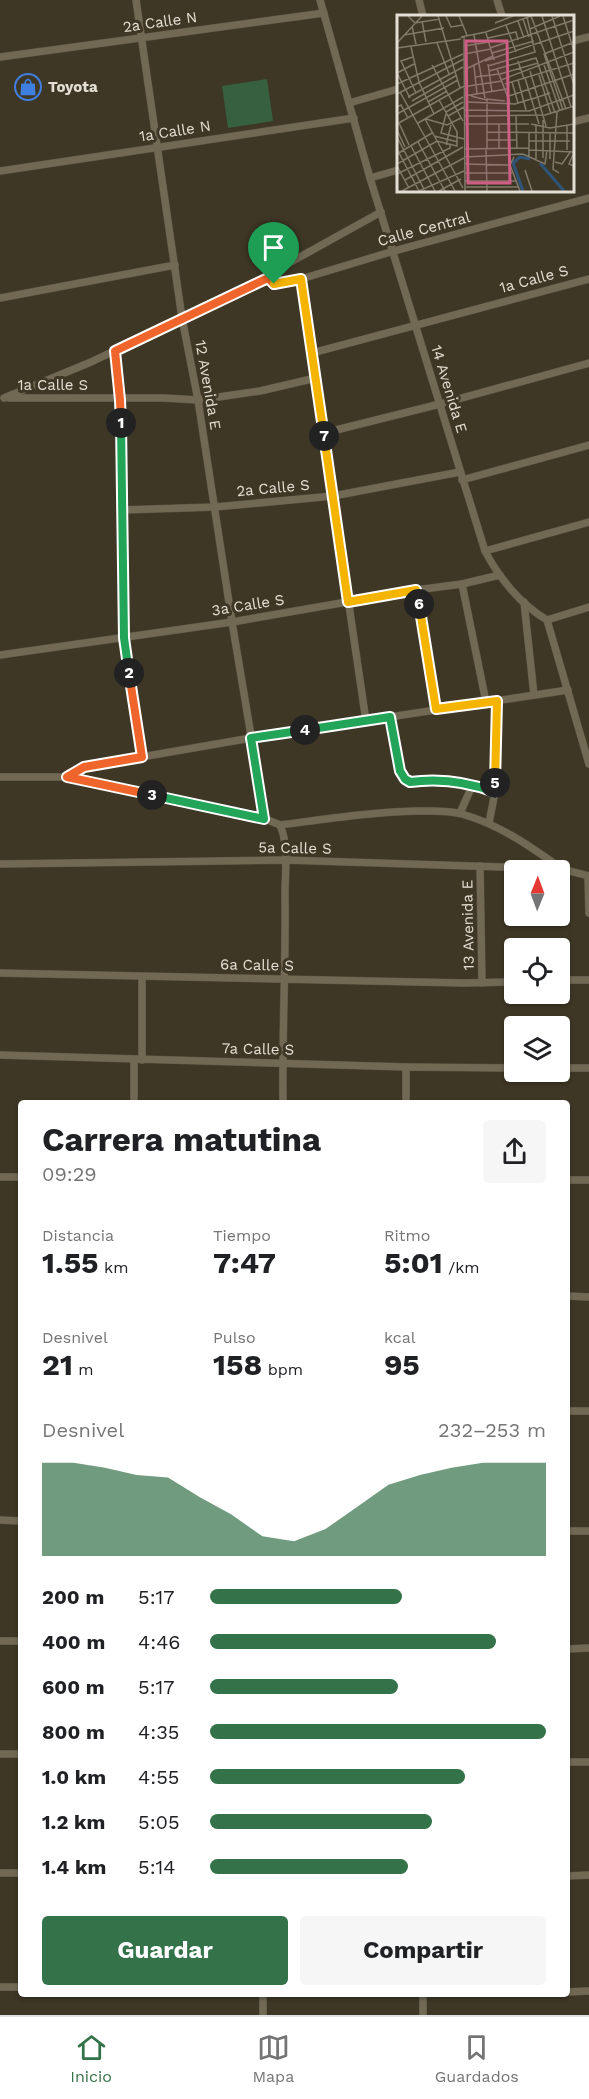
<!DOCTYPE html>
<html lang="es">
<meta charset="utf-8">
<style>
:root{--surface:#fff;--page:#f6f6f6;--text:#202124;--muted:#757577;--line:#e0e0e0;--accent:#347249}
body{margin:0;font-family:"Work Sans",sans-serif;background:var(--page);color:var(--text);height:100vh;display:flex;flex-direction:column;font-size:22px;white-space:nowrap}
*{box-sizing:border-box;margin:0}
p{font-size:20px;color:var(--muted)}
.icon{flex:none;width:33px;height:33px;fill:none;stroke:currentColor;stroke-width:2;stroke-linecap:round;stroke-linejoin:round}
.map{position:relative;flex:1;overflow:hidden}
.sheet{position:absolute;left:18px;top:1100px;width:552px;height:897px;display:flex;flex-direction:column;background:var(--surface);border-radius:6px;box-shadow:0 2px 4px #0004}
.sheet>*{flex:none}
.needle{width:39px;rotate:1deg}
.controls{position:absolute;left:504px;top:860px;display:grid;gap:12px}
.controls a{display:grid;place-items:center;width:66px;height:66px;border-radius:6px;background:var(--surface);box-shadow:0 2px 4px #0004;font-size:30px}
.pin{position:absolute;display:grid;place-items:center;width:51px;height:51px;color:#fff;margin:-62px -26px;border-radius:50% 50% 50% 0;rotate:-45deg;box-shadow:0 0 6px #0007}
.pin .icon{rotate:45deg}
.km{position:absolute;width:30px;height:30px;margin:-15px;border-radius:50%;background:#222;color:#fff;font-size:16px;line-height:30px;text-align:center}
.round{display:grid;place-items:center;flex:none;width:63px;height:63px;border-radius:6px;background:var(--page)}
.headline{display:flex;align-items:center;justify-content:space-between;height:102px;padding:0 24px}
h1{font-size:33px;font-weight:700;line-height:45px}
.stats{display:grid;grid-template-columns:repeat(3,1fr);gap:9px;height:102px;padding:6px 24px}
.stats div{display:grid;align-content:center}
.stats b{font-size:30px;font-weight:700}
.stats small{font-size:16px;font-weight:400}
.stats p{font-size:16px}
.chart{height:168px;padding:12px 24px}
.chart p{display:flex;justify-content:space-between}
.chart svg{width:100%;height:108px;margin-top:6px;fill:var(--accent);opacity:.7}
.cta{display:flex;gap:12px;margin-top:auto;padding:12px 24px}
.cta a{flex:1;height:69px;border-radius:6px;background:var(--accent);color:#fff;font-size:24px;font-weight:700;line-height:69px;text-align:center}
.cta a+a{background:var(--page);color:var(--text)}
ul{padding:0 24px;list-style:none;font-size:20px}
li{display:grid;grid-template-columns:96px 72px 1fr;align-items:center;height:45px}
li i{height:15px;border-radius:8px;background:var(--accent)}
.tabs{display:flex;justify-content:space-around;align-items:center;height:84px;border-top:2px solid var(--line);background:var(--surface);font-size:16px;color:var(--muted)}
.tabs a{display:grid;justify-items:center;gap:3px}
.tabs .on{color:var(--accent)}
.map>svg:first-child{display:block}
.green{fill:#36603f}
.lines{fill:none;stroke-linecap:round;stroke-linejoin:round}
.minor-casing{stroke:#5b5444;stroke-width:8}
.minor{stroke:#726955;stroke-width:7}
.split-1-casing{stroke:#fff;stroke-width:12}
.split-2-casing{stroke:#fff;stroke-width:12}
.split-3-casing{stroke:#fff;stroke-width:12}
.split-4-casing{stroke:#fff;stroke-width:12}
.split-5-casing{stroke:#fff;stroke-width:12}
.split-6-casing{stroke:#fff;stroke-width:12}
.split-7-casing{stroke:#fff;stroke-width:12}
.split-8-casing{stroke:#fff;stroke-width:12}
.split-1{stroke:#f0652b;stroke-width:8}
.split-2{stroke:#22a559;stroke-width:8}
.split-3{stroke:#f0652b;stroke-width:8}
.split-4{stroke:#22a559;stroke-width:8}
.split-5{stroke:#22a559;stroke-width:8}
.split-6{stroke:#f5b400;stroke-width:8}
.split-7{stroke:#f5b400;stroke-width:8}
.split-8{stroke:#f5b400;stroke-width:8}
.labels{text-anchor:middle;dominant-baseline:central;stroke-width:6;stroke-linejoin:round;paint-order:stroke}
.street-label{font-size:15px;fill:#e4dfd4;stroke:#3f3725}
.poi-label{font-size:15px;font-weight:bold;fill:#e4dfd4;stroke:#3f3725;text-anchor:start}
.inset-river{fill:none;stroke:#2e547a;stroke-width:3}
.inset-road{fill:none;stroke:#817a6b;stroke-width:1.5}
.view{fill:#ce5e85;fill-opacity:0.15;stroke:#ce5e85;stroke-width:3}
.inset-edge{fill:none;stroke:#e4dfd4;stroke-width:3}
</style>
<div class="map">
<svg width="589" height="2015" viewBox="0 0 589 2015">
<rect width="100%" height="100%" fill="#3f3725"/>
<path class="green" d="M267 79 273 121 228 128 222 86Z"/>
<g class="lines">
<defs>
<g id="minor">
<path d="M136 0 182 318 198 400 232 622 265 819"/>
<path d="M320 0 370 178 485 551C499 578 521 605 547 620L589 764"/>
<path d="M419 0 423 16"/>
<path d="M497 0 502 16"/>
<path d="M572 41 589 37"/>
<path d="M0 57 324 13"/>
<path d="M349 103 398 89"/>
<path d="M572 122 589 118"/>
<path d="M0 171 354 118"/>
<path d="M370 178 398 170"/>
<path d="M268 278 275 284 301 279 394 251 589 198"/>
<path d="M301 279 366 721"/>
<path d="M0 298 175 265"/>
<path d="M115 351 120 400 124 638 142 757"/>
<path d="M312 353 589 279"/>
<path d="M4 398 91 362 268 278 280 268 381 212"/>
<path d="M9 398H164L198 400 260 391 316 378"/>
<path d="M324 433 440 404 589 363"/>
<path d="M462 480 589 445"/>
<path d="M122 510 215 507 333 496 460 472"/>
<path d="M485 551 589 522"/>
<path d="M462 584 486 702"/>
<path d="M416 590 436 709"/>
<path d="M524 602 534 695"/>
<path d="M547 620 589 607"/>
<path d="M0 655 232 622 416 590 462 584 500 575"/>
<path d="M390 717 400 771 405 779 410 782C439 778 468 782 495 792"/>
<path d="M0 777H67L84 767 251 738 568 690"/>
<path d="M67 777 268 820 280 825C289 845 285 872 285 894 286 963 282 1033 283 1102"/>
<path d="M460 813 473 784"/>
<path d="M489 823 495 792 497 701"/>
<path d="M280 825C326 819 371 812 417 811 432 811 448 810 462 814 500 825 530 846 562 869"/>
<path d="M0 864 285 860 562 869 589 876"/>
<path d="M480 866 482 983"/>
<path d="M588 876 589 913"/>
<path d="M0 973 464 983 514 982"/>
<path d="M560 980H589"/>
<path d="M0 1055 406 1067 514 1068"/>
<path d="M134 1060V1102"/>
<path d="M142 1060V977"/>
<path d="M560 1068H589"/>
<path d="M406 1102V1067"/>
<path d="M0 1177H21"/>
<path d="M567 1180H589"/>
<path d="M567 1296 589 1297"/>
<path d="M567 1411H589"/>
<path d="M0 1520 21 1521"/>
<path d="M567 1531H589"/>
<path d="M0 1641H21"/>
<path d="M567 1649 589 1648"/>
<path d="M0 1754H21"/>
<path d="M567 1762H589"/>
<path d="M0 1873H21"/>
<path d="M567 1876 589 1875"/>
<path d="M0 1987H21"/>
<path d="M567 1992 589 1991"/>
<path d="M263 2015V1994"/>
<path d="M423 2015V1994"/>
</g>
</defs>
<use href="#minor" class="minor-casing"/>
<use href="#minor" class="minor"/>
</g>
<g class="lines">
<defs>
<path id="split-1" d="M121 423 120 400 115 351 268 278 274 284"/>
<path id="split-2" d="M121 423 124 638 129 673"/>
<path id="split-3" d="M129 673 142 757 84 767 67 777 152 795"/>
<path id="split-4" d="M152 795 264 819 251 738 305 730"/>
<path id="split-5" d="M305 730 390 717 400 771 405 779 410 782C439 778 468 782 495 792V783"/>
<path id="split-6" d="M419 604 436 709 497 701 495 783"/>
<path id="split-7" d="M324 436 348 602 416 590 419 604"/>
<path id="split-8" d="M274 284 301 279 324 436"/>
</defs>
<use href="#split-1" class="split-1-casing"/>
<use href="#split-2" class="split-2-casing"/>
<use href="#split-3" class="split-3-casing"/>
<use href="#split-4" class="split-4-casing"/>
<use href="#split-5" class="split-5-casing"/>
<use href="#split-6" class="split-6-casing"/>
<use href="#split-7" class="split-7-casing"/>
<use href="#split-8" class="split-8-casing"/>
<use href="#split-1" class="split-1"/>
<use href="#split-2" class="split-2"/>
<use href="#split-3" class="split-3"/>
<use href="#split-4" class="split-4"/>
<use href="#split-5" class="split-5"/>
<use href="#split-6" class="split-6"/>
<use href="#split-7" class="split-7"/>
<use href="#split-8" class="split-8"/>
</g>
<defs>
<symbol id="shop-ring" viewBox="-11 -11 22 22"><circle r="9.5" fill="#3f3725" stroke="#3f7fe0" stroke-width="1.5"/><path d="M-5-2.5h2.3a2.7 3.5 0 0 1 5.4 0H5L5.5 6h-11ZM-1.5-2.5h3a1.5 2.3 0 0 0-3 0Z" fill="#3f7fe0"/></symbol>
</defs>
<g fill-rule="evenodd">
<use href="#shop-ring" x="13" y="72" width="30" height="30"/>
</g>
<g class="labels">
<g class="street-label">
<text transform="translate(160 22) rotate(-8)">2a Calle N</text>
<text transform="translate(175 131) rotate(-9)">1a Calle N</text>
<text transform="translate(424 229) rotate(-15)">Calle Central</text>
<text transform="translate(534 279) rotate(-15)">1a Calle S</text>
<text x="53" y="385">1a Calle S</text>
<text transform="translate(208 385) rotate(80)">12 Avenida E</text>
<text transform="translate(449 389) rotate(73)">14 Avenida E</text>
<text transform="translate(273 488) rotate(-5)">2a Calle S</text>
<text transform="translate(248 605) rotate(-9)">3a Calle S</text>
<text transform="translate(295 848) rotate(1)">5a Calle S</text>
<text transform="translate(468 925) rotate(-91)">13 Avenida E</text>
<text transform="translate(257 965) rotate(1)">6a Calle S</text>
<text transform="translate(258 1049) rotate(1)">7a Calle S</text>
</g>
<g class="poi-label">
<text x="48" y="87">Toyota</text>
</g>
</g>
<g transform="translate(397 15)">
<rect width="177" height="177" fill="#3f3725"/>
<path class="inset-river" d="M143 148 167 176M126 176 116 148 123 142 133 144"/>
<path class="inset-road" d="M11 1 18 8 43 4M41 1 63 73M49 1 54 12 66 10M62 1 70 20M134 1 169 94M145 1 174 92M155 1 177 70M166 1 177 36M126 4 132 22M25 6 29 27M121 6 127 23M98 8 116 1M109 10 119 37M15 11 19 29M133 14 163 1M89 18 97 45M7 20 47 13M77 20 88 83M68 23 64 22 89 17 134 1M91 23 119 17 121 25M67 24 68 176M0 28 25 1M40 28 52 59M67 31 92 27M14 32 22 67 37 99M0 33 64 24M93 33 177 5M95 38 137 26M67 39 94 34M16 42 4 46 19 78M88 46 177 16M121 46 127 64M91 49 95 77M35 50 66 106M147 50 163 96M77 51 80 79M91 51 138 37 130 2M69 54 96 41M100 54 113 88M92 56 139 43 158 98M133 56 149 111M0 58 13 83M0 58 17 49M103 59 141 48M142 60 154 99M78 62 102 59M128 63 142 109M104 65 177 37M121 65 129 95M115 67 121 88M0 69 66 39M108 69 177 48M3 77 58 176M0 79 67 44M67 81 110 74M74 81 90 85V134M112 81 177 59M11 82 66 52M89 84 108 86M135 84 153 78M15 86 60 60M31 87 50 76M69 87 118 89 134 84M0 92 4 90 11 103M68 95 132 96 177 80M166 95 147 39 177 27M49 97 66 87M160 97 156 154 162 158M0 99 61 65M49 99 44 118 67 124M51 101 67 92M68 101 148 100 177 91M112 101V133M119 101 120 134M28 104 66 173M29 104 50 110 64 103M146 105V143M2 108 12 130M21 108 66 82M0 109 65 72 105 66M68 109H132M134 109 153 113 177 109M170 110V135M0 115 8 132M90 117 177 118M153 118V144M37 121 61 127M0 122 28 176M90 125H120M132 126H173M21 127 48 176M49 130 54 110M14 131 38 176M0 134 22 176M68 134 132 133M89 134 90 176M102 134V109M132 135 177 137M177 137 172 149 177 151M0 139 35 118M132 141V118M68 142 126 139 148 149 150 135M117 142 113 150 123 176M139 144V109M158 147 165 149 174 136M0 149 40 126 60 131V117L42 85M67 149 113 150M0 151 12 173M128 155 135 176M68 158H115M0 159 53 133V129M8 165 66 132M68 166H119M69 172H121M5 176 67 143M22 176 67 156M42 176 64 164"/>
<path class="view" d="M69 26H110L113 168H71Z"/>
<rect width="177" height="177" class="inset-edge"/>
</g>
</svg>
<div class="controls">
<a><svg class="needle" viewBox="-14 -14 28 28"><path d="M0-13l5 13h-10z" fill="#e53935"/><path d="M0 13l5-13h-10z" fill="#757577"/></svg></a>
<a><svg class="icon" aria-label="locate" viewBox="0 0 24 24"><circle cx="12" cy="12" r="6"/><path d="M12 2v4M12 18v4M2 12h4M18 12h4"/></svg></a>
<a><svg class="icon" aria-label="layers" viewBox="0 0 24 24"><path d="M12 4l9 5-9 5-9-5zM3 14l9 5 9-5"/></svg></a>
</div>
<div class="pin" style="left:274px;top:284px;background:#1e9e55"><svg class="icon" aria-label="arrive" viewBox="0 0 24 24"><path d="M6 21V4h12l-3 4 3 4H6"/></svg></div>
<b class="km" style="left:121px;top:423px">1</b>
<b class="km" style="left:129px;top:673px">2</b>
<b class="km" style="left:152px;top:795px">3</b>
<b class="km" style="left:305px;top:730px">4</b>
<b class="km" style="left:495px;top:783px">5</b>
<b class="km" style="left:419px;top:604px">6</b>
<b class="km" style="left:324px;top:436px">7</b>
<section class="sheet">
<div class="headline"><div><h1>Carrera matutina</h1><p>09:29</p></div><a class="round"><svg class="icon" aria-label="share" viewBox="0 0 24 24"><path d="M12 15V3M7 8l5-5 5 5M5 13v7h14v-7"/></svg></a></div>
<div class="stats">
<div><p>Distancia</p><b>1.55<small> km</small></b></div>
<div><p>Tiempo</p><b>7:47</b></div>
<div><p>Ritmo</p><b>5:01<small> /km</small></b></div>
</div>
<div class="stats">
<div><p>Desnivel</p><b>21<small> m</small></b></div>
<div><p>Pulso</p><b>158<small> bpm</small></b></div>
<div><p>kcal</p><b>95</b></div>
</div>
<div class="chart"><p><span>Desnivel</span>232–253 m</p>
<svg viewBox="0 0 160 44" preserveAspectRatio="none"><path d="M0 44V6L10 6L20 8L30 11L40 12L50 20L60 27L70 36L80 38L90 33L100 24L110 15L120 11L130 8L140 6L150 6L160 6V44z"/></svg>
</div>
<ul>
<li><b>200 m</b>5:17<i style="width:57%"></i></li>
<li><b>400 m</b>4:46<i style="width:85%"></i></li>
<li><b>600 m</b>5:17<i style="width:56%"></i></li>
<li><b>800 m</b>4:35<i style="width:100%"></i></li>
<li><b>1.0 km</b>4:55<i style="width:76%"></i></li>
<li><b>1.2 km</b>5:05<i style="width:66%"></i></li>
<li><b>1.4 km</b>5:14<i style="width:59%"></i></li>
</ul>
<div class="cta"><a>Guardar</a><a>Compartir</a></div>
</section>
</div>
<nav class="tabs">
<a class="on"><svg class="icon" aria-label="home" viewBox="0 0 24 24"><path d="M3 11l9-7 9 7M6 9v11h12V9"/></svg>Inicio</a>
<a><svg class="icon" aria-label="map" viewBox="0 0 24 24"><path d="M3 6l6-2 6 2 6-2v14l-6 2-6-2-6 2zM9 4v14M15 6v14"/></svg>Mapa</a>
<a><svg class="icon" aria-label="saved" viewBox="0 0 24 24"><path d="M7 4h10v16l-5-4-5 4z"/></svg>Guardados</a>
</nav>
